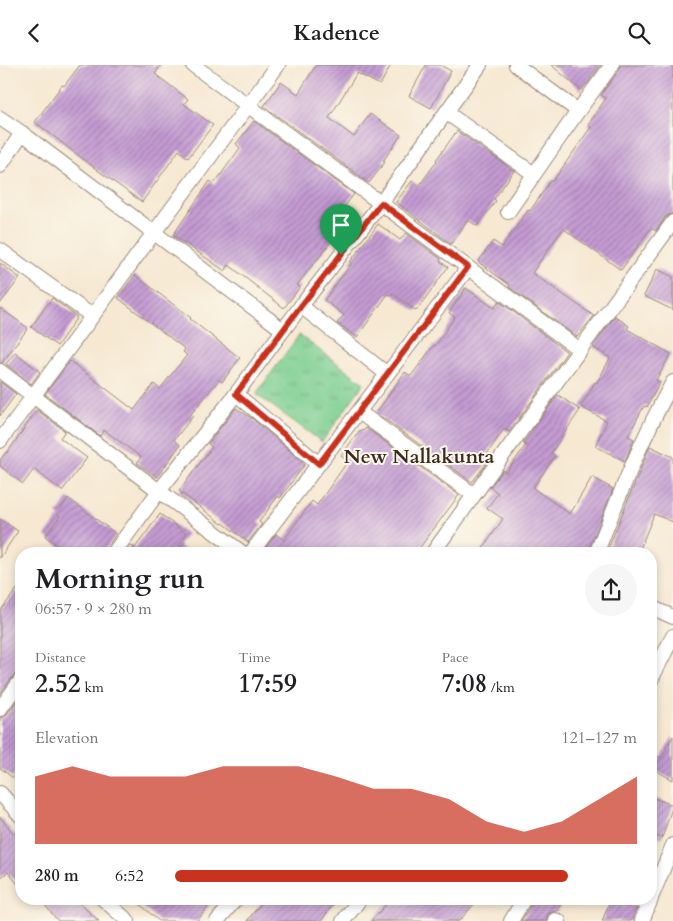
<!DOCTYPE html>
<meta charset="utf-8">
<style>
:root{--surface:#fff;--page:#f6f6f6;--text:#202124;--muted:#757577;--accent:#c8321e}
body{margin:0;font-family:Cardo,serif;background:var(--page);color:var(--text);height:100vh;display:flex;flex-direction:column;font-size:19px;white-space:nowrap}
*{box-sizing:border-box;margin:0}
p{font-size:16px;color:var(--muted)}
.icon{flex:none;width:28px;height:28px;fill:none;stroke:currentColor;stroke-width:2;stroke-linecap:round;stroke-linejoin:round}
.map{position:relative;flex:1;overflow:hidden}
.panel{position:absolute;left:15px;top:482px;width:642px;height:358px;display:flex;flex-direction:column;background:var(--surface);border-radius:20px;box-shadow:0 2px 8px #0003}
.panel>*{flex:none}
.pin{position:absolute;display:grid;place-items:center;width:42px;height:42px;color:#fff;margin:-51px -21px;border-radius:50% 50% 50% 0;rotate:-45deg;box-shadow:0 0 5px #0007}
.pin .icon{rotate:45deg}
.round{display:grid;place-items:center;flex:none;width:52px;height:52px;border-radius:26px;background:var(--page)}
.headline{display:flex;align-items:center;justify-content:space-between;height:85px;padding:0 20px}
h1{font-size:28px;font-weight:800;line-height:38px}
.figures{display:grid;grid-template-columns:repeat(3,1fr);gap:8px;height:85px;padding:5px 20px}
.figures div{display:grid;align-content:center}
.figures b{font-size:25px;font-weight:800}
.figures small{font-size:14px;font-weight:400}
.figures p{font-size:14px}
.chart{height:140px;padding:10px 20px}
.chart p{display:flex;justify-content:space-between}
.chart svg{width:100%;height:90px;margin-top:5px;fill:var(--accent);opacity:.7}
ul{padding:0 20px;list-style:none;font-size:16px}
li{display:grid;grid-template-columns:80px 60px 1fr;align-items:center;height:38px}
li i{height:12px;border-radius:6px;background:var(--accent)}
header{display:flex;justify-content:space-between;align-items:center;height:65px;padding:0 20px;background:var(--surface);font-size:22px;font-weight:800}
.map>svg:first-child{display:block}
.grass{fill:url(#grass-tufts);stroke:#5a7c56}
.building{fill:url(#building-hatch)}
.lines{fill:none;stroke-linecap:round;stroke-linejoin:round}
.minor-casing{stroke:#988978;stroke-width:16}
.minor{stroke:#fff;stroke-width:14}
.route-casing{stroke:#fff;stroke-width:10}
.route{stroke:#c8321e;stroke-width:6}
.labels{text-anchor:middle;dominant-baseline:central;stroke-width:4;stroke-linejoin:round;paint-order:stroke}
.neighbourhood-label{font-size:20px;font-weight:bold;fill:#3b2a1e;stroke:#fbf7ec}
</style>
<header><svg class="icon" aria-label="back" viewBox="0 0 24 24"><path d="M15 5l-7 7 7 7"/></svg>Kadence<svg class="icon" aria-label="search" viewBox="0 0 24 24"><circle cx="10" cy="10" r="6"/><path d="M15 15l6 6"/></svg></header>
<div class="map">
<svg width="673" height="856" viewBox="0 0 673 856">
<defs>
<pattern id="grass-tufts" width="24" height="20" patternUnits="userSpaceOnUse" patternTransform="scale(1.25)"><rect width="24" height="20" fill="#79cd8f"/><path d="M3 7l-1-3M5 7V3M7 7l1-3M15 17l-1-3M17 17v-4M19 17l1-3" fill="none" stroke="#64a774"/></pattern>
<pattern id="building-hatch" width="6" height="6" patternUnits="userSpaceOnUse" patternTransform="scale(1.25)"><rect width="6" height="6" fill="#c49bd3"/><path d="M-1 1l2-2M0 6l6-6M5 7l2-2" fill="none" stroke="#a07fab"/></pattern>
</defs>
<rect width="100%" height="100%" fill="#fbf7ec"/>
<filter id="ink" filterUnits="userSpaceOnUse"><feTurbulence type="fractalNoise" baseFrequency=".02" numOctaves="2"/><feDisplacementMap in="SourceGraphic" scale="10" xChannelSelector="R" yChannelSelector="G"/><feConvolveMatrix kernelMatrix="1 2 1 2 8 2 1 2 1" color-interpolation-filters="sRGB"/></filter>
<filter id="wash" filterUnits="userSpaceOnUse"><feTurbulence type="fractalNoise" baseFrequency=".0096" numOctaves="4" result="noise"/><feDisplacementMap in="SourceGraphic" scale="20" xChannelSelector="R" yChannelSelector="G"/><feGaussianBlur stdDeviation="1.12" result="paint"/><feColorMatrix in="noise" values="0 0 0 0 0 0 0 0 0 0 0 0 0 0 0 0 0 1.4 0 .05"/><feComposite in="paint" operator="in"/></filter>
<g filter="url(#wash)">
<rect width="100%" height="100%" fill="#f6e8d1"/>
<path class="grass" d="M299 270 364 318 322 377 256 329Z"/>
<g id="blocks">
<g class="building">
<path d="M80 0H161L155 9 188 34 184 39 213 60 188 93 179 85 142 137 96 104 35 57 62 20 64 21Z"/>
<path d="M316 0H391L380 20 357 8 329 53 354 72 370 49 401 70 383 96 385 97 369 118 264 41 281 17 298 29Z"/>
<path d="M426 0H440L451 6 431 43 409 31Z"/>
<path d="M551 0H601L587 19H586L581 25Z"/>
<path d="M621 0H673V148L666 151 656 166 651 163 621 205 564 164 562 165 532 208 594 251 577 272 509 222 510 220 478 197 493 176 502 182 528 145 530 146 551 115 553 116 591 62 588 60 606 33 601 30 619 5Z"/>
<path d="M254 56 354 129 329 162 338 168 297 220 300 222 284 243 229 200 225 206 173 170 210 116 214 119 240 83 236 79Z"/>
<path d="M457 66 514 106 494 134 496 136 477 161 468 155 451 179 396 137 412 116 419 121 437 96 436 95Z"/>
<path d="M378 159 400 175 406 168 441 194 440 196 448 202 416 246 392 228 390 230 388 229 357 272 337 258 344 250 324 235 352 198 350 197Z"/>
<path d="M0 198 20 213 0 239Z"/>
<path d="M657 204 673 212V245L644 231Z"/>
<path d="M135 210 191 253 190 254 240 293 222 317 219 315 191 349 193 351 174 375 180 380 157 412 137 398 141 392 104 365 100 371 45 329 70 296 134 345 154 319 160 324 187 290 183 287 185 284 118 233Z"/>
<path d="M466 223 494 243 499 236 567 287 509 367 504 364 485 392 489 395 472 417 376 348 405 307 411 311 434 280 435 281 455 252 449 248Z"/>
<path d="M52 233 77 252 57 281 31 262Z"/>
<path d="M0 243 28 263 2 298 0 297Z"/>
<path d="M615 251 629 261 627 264 671 289 656 315 660 317 647 342 644 341 628 371 634 374 625 396 595 381 607 356 581 342 595 317 597 318 610 293 593 282Z"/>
<path d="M15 287 40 307 31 319 6 299Z"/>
<path d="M0 317 16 329 0 351Z"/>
<path d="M558 330 580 345 551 388 555 391 533 423 570 449 592 412 613 424 587 489H479L503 454 487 443 498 428 490 422 503 405 506 408 526 380 523 378Z"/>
<path d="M236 343 254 355 305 399 280 433 278 431 259 457 262 459 248 477 223 458 222 459 179 426 212 382 208 379Z"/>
<path d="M37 345 65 366 60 373 87 393 62 426 34 404 23 419 0 401V395L6 387 7 388Z"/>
<path d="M366 363 459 430 415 489H265L262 487 276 469 284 475 312 436 317 440 348 396 341 391 360 365 363 366Z"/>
<path d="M650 381 673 392V457L654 449 638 489H606Z"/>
<path d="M68 433 116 469 106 484 104 489H69L45 471 60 451 57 449Z"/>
<path d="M160 449 187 469 179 480 190 489H124L130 480 135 483Z"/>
<path d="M0 454 18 466 0 493Z"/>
<path d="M21 519V606L17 607 14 610 0 629V546Z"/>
<path d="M21 630V702L13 713 0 703V653L4 652 7 649Z"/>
<path d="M673 671V715L651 703V688L661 693Z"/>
<path d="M651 732 673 740 662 773 651 769Z"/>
<path d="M0 752 14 769 21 763V823L8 807 0 813Z"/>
<path d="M40 834H75L99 856H58Z"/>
<path d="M134 834H214L197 856H159Z"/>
<path d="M264 834H337L321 856H247Z"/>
<path d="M391 834H479L459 856H371Z"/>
<path d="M533 834H564L557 846 552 847 548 849 546 856H521L532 838Z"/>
<path d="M611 834H618L637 842 631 856H602Z"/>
</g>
</g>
</g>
<g filter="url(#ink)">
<use href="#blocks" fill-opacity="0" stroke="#988978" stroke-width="1"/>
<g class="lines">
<defs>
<g id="minor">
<path d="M193 0 580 285"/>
<path d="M516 0 578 46"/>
<path d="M447 48 534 109"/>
<path d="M0 53 22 68 283 265"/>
<path d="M0 101 22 68"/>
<path d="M508 147 578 46 612 0"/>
<path d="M0 185 92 251"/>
<path d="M301 241 387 309"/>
<path d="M0 306 159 426 244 489"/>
<path d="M236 329 319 399"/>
<path d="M359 347 474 430"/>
<path d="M0 376 278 0"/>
<path d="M113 489 159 426 236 329 301 241 381 138 480 0"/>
<path d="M250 489 468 203"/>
<path d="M432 489 474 430 673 157"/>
<path d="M596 489C619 431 642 372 673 317"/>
<path d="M651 542 673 552"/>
<path d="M651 615 673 571"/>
<path d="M0 644 21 615"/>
<path d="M0 728 21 751"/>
<path d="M651 833 673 780"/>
<path d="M103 834 128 856"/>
<path d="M555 855 559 856"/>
<path d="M217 856 236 834"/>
<path d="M343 856 360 834"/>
<path d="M511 856 524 834"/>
<path d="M642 856 651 834"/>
</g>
</defs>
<use href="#minor" class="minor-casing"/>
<use href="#minor" class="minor"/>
</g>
</g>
<g class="lines" filter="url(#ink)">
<defs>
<path id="route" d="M381 138 468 202 319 399 236 329 301 241Z"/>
</defs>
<use href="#route" class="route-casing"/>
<use href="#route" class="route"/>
</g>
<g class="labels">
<g class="neighbourhood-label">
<text x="419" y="391">New Nallakunta</text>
</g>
</g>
</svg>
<div class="pin" style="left:341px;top:190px;background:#1e9e55"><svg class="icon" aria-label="arrive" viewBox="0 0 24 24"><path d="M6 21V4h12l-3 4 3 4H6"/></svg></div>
<section class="panel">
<div class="headline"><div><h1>Morning run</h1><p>06:57 · 9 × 280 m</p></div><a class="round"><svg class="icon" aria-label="share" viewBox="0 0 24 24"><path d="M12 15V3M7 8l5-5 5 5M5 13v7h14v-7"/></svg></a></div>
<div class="figures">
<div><p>Distance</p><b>2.52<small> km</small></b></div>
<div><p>Time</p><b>17:59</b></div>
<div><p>Pace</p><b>7:08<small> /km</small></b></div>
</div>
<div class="chart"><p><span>Elevation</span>121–127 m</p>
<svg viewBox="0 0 160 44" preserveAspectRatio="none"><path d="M0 44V11L10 6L20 11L30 11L40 11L50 6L60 6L70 6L80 11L90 17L100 17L110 22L120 33L130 38L140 33L150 22L160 11V44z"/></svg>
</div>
<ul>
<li><b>280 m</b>6:52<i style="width:85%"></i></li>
</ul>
</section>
</div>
